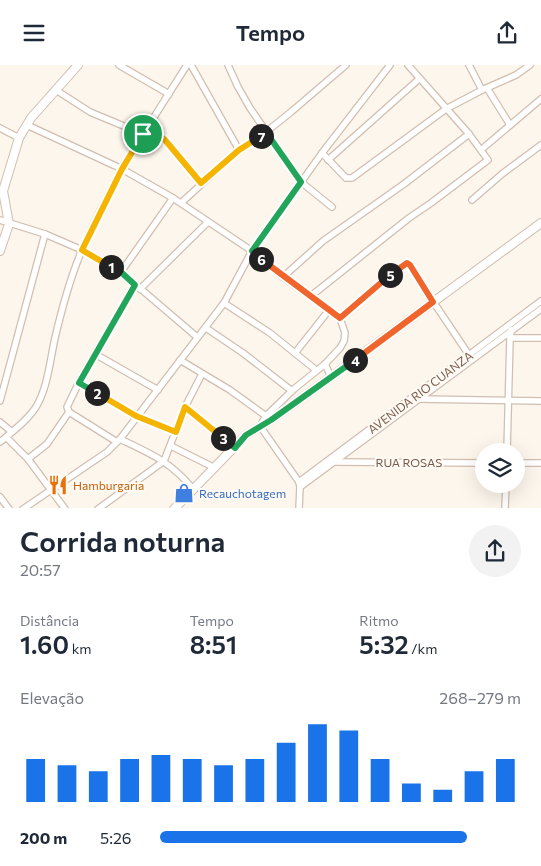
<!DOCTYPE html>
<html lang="pt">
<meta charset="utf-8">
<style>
:root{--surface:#fff;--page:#f2f2f3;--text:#1f2937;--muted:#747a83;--accent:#1a73e8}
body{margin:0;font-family:Commissioner,sans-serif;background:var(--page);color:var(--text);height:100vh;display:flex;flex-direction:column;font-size:19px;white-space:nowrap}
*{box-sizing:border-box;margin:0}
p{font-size:16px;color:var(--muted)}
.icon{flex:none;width:28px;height:28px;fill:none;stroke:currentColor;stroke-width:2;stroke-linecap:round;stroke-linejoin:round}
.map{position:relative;height:443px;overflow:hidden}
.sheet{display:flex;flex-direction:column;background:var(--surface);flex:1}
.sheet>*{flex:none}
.tools{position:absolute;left:475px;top:378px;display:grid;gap:10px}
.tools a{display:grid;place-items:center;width:50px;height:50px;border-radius:50%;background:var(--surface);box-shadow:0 5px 20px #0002;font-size:25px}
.pin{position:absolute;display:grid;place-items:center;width:42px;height:42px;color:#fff;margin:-21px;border:2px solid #fff;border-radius:50%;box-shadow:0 1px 5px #0007}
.km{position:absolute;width:25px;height:25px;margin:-12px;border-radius:50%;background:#222;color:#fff;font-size:14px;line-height:25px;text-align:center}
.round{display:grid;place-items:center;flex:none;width:52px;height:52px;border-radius:26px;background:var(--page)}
.overview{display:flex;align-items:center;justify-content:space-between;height:85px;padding:0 20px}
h1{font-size:28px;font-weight:600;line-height:38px}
.metrics{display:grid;grid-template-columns:repeat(3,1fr);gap:8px;height:85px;padding:5px 20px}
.metrics div{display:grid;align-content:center}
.metrics b{font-size:25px;font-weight:600}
.metrics small{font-size:14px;font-weight:400}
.metrics p{font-size:14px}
.chart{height:140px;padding:10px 20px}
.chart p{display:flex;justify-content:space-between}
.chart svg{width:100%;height:90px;margin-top:5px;stroke:var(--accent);stroke-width:6}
ul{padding:0 20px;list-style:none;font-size:16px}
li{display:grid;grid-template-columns:80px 60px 1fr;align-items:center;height:38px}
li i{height:12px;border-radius:6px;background:var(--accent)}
header{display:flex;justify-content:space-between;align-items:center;height:65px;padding:0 20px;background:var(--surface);font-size:22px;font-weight:600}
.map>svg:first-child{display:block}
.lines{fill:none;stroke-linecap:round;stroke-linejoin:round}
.minor-casing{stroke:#d1beb0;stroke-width:8}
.tertiary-casing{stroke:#d1beb0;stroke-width:10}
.minor{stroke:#fff;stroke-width:5.5}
.tertiary{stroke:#fff;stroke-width:8}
.split-1-casing{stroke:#fff;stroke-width:10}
.split-2-casing{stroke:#fff;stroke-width:10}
.split-3-casing{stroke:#fff;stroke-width:10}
.split-4-casing{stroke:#fff;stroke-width:10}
.split-5-casing{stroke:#fff;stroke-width:10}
.split-6-casing{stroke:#fff;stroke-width:10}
.split-7-casing{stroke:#fff;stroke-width:10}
.split-8-casing{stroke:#fff;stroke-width:10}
.split-1{stroke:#f5b400;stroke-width:6}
.split-2{stroke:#22a559;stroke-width:6}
.split-3{stroke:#f5b400;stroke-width:6}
.split-4{stroke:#22a559;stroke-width:6}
.split-5{stroke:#f0652b;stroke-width:6}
.split-6{stroke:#f0652b;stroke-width:6}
.split-7{stroke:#22a559;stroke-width:6}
.split-8{stroke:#f5b400;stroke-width:6}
.labels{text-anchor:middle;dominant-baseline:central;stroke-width:4;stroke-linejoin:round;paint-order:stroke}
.street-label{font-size:12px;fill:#7a5c4d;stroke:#fffaf3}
.food-label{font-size:12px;fill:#c56008;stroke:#fffaf3;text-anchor:start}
.shop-label{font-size:12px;fill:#366cbe;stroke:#fffaf3;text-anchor:start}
</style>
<header><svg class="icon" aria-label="menu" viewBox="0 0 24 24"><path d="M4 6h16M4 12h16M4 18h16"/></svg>Tempo<svg class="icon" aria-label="share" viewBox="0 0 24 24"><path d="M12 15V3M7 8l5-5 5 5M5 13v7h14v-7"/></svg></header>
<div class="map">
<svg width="541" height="444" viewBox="0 0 541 444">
<rect width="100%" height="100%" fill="#fdf6ec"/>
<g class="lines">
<defs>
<g id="minor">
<path d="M119 0 169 29"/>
<path d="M191 0 239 85"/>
<path d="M228 0 238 22 250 43 301 117 332 142"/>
<path d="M469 0 482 25"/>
<path d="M487 23 510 60"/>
<path d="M56 25 90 47 143 69"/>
<path d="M27 60 122 104 173 133 252 186 283 212 340 253 345 268 344 276 340 283 325 299 294 324 266 351 271 355"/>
<path d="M148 62 165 75 201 118"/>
<path d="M0 63 19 73"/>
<path d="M482 84 541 34"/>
<path d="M322 88 346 113H352L446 44 482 25 516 10 530 0"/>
<path d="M328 95 419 14"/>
<path d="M472 135 502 109 541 80"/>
<path d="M181 138 239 85 266 67 291 47 346 0"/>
<path d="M0 155 45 169 82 185 121 207 197 272"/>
<path d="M121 207 173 133"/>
<path d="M283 212 323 176 404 119 469 69"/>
<path d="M140 224 208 157"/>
<path d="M311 231 409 153 431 138 488 95 469 69 408 0"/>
<path d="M224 238 270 268 316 305"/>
<path d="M340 253 403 200 407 198 410 200 422 220 469 290"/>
<path d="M206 263 243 288 292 326"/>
<path d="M510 273H541"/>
<path d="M295 288 329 245"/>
<path d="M95 289 158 325"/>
<path d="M180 295 230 325 266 351 260 361 299 417 300 422 541 244"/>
<path d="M325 299 331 312"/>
<path d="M79 318 136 351 176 367"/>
<path d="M418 334 541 336"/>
<path d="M0 336 45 169"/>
<path d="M185 342 235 383"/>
<path d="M69 347 67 342 83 309 135 219"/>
<path d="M0 357 12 367"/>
<path d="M6 372 28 394 65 444"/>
<path d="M120 374C151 389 170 396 193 424"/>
<path d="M0 377C12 367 27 356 36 342 48 322 50 295 55 273 62 243 70 213 82 185 109 120 149 60 187 0"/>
<path d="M171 381 215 403"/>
<path d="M507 386 510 273 511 265"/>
<path d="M28 394 47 379 69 347 117 377"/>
<path d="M335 397 484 398"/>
<path d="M516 398H541"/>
<path d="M299 417 541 236"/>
<path d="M0 432 9 444"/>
<path d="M23 444 107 387 120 374 224 238 252 186 322 88 390 0"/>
<path d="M98 444 164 396 185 342 202 309"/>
<path d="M299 444 300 422"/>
<path d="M505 444 506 419"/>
</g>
<g id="tertiary">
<path d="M0 186 9 159 3 126 19 73 31 53 78 0"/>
<path d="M174 444 246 370 271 355 331 312 541 158"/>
</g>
</defs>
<use href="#minor" class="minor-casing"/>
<use href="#tertiary" class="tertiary-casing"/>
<use href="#minor" class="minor"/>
<use href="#tertiary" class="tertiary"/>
</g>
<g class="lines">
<defs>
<path id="split-1" d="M111 202 82 185 122 104 143 69"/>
<path id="split-2" d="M97 328 79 318 135 220 121 207 111 202"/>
<path id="split-3" d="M97 328 136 351 176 367 185 342 223 373"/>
<path id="split-4" d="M223 373 235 383 246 370 271 355 355 295"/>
<path id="split-5" d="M355 295 433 237 410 200 407 198 390 210"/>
<path id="split-6" d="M261 194 340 253 390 210"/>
<path id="split-7" d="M261 71 266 67 301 117 252 186 261 194"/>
<path id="split-8" d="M143 69 148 62 165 75 201 118 239 85 261 71"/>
</defs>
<use href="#split-1" class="split-1-casing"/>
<use href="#split-2" class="split-2-casing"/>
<use href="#split-3" class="split-3-casing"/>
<use href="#split-4" class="split-4-casing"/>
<use href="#split-5" class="split-5-casing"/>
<use href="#split-6" class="split-6-casing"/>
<use href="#split-7" class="split-7-casing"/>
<use href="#split-8" class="split-8-casing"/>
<use href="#split-1" class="split-1"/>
<use href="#split-2" class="split-2"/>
<use href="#split-3" class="split-3"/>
<use href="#split-4" class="split-4"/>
<use href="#split-5" class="split-5"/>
<use href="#split-6" class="split-6"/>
<use href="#split-7" class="split-7"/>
<use href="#split-8" class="split-8"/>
</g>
<defs>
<symbol id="restaurant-bare" viewBox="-9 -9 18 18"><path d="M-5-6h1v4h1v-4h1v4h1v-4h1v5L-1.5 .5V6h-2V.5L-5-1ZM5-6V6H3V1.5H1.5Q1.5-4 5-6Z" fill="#e8710a" stroke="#fffaf3" stroke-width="2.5" paint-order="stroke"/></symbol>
<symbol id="shop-bare" viewBox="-9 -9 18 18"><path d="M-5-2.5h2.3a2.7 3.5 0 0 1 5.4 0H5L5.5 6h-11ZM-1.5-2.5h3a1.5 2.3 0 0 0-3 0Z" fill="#3f7fe0" stroke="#fffaf3" stroke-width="2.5" paint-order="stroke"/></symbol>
</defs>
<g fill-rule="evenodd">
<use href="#restaurant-bare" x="44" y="406" width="28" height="28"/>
<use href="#shop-bare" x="170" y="414" width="28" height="28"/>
</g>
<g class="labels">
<g class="street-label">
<text transform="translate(420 327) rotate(-37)">AVENIDA RIO CUANZA</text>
<text x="409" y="397">RUA ROSAS</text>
</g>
<g class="food-label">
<text x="73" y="420">Hamburgaria</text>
</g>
<g class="shop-label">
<text x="199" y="428">Recauchotagem</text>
</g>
</g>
</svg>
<div class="tools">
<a><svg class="icon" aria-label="layers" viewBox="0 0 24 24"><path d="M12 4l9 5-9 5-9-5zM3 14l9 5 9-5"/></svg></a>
</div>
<div class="pin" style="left:143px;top:69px;background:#1e9e55"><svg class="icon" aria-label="arrive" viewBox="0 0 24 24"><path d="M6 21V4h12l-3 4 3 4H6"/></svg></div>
<b class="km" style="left:111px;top:202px">1</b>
<b class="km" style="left:97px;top:328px">2</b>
<b class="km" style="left:223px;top:373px">3</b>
<b class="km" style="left:355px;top:295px">4</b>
<b class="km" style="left:390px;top:210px">5</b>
<b class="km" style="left:261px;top:194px">6</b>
<b class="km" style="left:261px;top:71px">7</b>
</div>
<section class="sheet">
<div class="overview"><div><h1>Corrida noturna</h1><p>20:57</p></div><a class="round"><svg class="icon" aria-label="share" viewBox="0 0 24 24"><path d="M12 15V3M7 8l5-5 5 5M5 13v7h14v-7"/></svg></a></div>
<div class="metrics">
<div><p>Distância</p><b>1.60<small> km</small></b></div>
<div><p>Tempo</p><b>8:51</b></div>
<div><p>Ritmo</p><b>5:32<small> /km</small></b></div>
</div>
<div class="chart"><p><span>Elevação</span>268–279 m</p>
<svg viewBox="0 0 160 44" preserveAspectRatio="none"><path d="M5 44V23M15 44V26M25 44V29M35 44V23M45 44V21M55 44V23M65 44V26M75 44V23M85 44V15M95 44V6M105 44V9M115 44V23M125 44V35M135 44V38M145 44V29M155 44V23"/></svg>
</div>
<ul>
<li><b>200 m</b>5:26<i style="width:85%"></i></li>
</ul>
</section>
